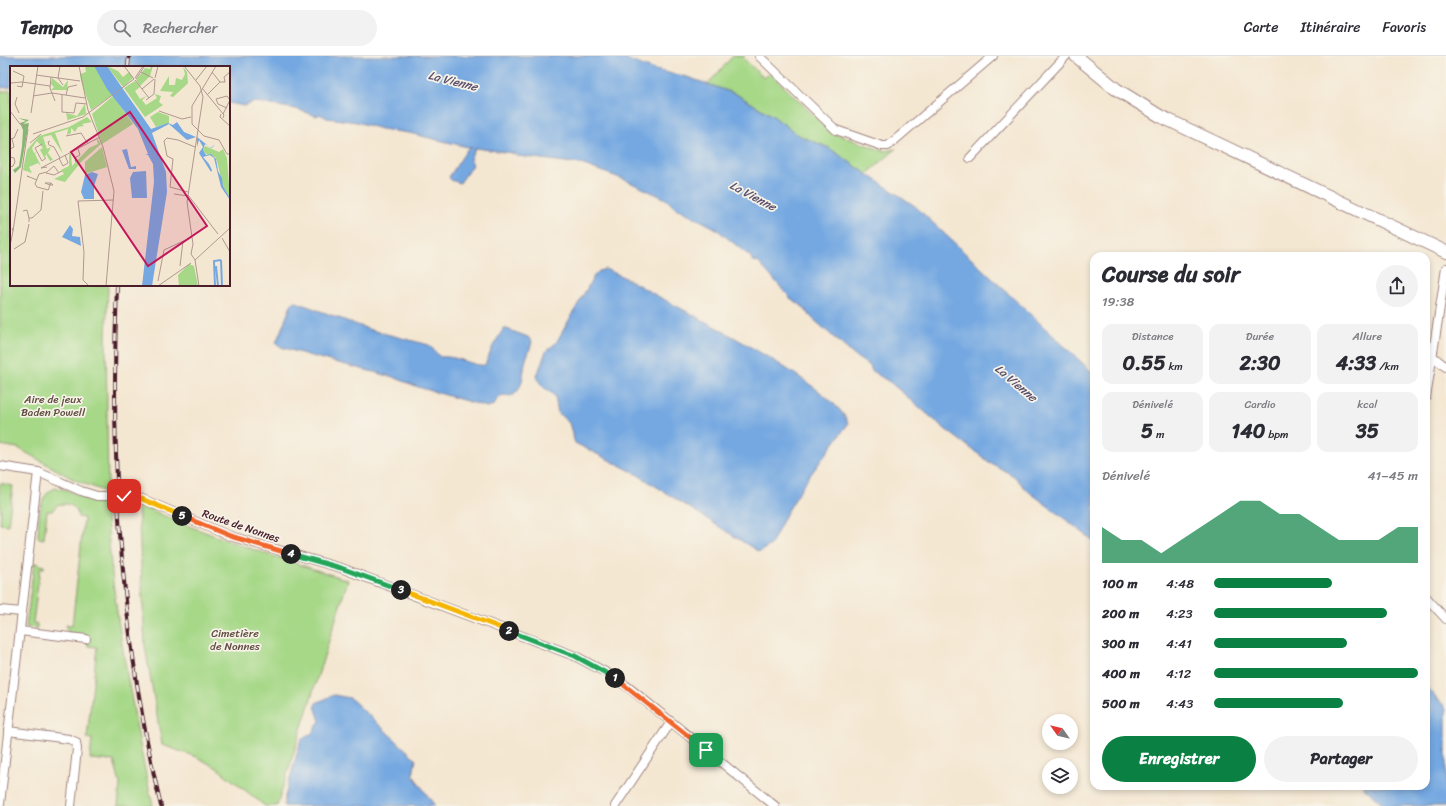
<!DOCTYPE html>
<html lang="fr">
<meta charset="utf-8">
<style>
:root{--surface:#fff;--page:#f2f2f3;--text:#2b2b33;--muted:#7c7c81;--line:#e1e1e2;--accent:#0b8043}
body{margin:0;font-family:Sriracha,sans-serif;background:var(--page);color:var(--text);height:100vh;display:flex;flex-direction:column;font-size:15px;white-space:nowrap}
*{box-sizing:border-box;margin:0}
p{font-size:13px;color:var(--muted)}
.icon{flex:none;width:22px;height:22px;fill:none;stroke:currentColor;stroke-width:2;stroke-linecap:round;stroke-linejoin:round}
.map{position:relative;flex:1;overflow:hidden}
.drawer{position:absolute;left:1090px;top:196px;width:340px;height:538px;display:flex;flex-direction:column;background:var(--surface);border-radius:12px;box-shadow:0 2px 6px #0003}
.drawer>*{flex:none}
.needle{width:26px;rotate:304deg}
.buttons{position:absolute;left:1042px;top:658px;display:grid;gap:8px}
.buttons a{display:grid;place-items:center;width:36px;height:36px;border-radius:50%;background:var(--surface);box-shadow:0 2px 6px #0003;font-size:20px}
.pin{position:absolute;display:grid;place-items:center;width:34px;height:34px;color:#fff;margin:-17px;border-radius:8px;box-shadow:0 2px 6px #0006}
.km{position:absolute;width:20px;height:20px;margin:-10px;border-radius:50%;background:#222;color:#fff;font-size:11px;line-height:20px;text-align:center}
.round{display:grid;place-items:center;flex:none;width:42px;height:42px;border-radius:21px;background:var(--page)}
.headline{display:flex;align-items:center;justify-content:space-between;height:68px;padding:0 12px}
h1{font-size:22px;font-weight:700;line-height:30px}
.figures{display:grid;grid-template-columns:repeat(3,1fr);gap:6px;height:68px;padding:4px 12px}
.figures div{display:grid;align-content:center;border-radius:10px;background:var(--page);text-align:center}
.figures b{font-size:20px;font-weight:700}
.figures small{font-size:11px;font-weight:400}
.figures p{font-size:11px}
.chart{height:112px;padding:8px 12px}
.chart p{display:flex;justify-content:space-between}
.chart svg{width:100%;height:72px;margin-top:4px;fill:var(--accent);opacity:.7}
.primary-button{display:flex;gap:8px;margin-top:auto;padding:8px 12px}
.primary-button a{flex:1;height:46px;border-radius:24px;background:var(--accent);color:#fff;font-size:16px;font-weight:700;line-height:46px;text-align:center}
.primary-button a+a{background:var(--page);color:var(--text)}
ul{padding:0 12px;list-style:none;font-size:13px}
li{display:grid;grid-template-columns:64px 48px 1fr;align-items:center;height:30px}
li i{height:10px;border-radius:5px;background:var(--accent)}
header{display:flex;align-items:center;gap:24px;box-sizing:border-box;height:56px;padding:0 20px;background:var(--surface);border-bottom:1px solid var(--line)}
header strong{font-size:19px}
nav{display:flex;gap:22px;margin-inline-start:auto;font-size:14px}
.search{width:280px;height:36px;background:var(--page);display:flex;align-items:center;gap:10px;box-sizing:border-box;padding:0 14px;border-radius:22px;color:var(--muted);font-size:15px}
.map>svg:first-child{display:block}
.green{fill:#a6d887;stroke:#787c59}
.water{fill:#75a8e1;stroke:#606486}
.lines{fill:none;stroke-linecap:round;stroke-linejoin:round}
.minor-casing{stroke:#9f837e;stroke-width:10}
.primary-casing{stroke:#9f837e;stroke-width:14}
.minor{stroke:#fff;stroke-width:8}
.primary{stroke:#fff;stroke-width:12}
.rail-casing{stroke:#4a1f2b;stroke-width:4}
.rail{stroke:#f7f3e8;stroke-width:2.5;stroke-dasharray:8;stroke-linecap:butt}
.split-1-casing{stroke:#fff;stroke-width:8}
.split-2-casing{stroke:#fff;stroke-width:8}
.split-3-casing{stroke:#fff;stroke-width:8}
.split-4-casing{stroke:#fff;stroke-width:8}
.split-5-casing{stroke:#fff;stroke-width:8}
.split-6-casing{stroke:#fff;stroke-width:8}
.split-1{stroke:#f0652b;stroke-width:5}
.split-2{stroke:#22a559;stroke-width:5}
.split-3{stroke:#f5b400;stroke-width:5}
.split-4{stroke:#22a559;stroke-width:5}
.split-5{stroke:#f0652b;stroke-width:5}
.split-6{stroke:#f5b400;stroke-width:5}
.labels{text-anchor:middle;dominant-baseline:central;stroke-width:3.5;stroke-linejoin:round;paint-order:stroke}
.park-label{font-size:11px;fill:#614d42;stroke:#f7f3e8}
.street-label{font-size:11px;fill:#4a1f2b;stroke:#f7f3e8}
.water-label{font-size:12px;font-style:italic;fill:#594f6b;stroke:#f7f3e8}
.inset-river{fill:none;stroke:#75a8e1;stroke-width:2}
.inset-road{fill:none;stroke:#b0978f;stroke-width:1}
.view{fill:#c2185b;fill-opacity:0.15;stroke:#c2185b;stroke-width:2}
.inset-edge{fill:none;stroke:#4a1f2b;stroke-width:2}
</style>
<header>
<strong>Tempo</strong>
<div class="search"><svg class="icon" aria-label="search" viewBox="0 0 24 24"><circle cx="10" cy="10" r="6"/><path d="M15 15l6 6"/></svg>Rechercher</div>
<nav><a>Carte</a><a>Itinéraire</a><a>Favoris</a></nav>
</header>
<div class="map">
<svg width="1446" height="750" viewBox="0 0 1446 750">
<rect width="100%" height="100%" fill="#f7f3e8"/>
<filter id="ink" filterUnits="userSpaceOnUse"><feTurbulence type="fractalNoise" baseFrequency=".025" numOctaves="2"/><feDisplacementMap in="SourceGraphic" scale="8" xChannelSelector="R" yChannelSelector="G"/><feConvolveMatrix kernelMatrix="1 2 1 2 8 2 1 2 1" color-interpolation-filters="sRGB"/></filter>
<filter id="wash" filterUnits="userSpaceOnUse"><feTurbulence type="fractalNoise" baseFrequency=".012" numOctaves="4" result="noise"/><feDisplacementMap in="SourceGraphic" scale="16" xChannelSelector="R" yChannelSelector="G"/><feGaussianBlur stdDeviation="0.9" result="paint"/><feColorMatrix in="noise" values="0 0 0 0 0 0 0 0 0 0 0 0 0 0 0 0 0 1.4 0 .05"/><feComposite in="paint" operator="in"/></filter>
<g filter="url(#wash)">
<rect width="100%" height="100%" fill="#f4e7d2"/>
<g class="green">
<path d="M733 0H745L743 2 764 22 770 17 831 76 880 94 885 95 896 93 867 118 829 92 798 79 773 60 736 38 708 28Z"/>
<path d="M11 34V229H108L106 284 108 437 73 423 18 392 0 389V36Z"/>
<path d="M0 427 13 430 8 469 0 468 1 452 0 451Z"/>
<path d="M56 432 68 434 83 442 106 444C109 511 119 575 131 640 138 677 144 714 153 750H118L120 728 114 705 90 703 92 683 87 682 97 591 88 590V586L84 585V579L69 577 66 572V569L72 570 84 462 78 461C77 449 67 446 57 449L52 455H47L44 483 38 482C39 467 37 437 56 432Z"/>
<path d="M138 448C206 480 276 501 348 524L277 750H265L217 712 197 701 162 689 145 590Z"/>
<path d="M36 507 44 510V512H40L33 567 37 568V572L26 571 34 508Z"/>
</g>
<g class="water">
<path d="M0 0H618L655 14 687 21 736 38 773 60 798 79 829 92 867 118 915 150 1094 318V485L1028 435 1014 420 989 406 945 373 891 327 872 315 870 310 856 301 811 261 802 250 790 242 787 238 758 206 752 205 751 201 715 172 673 150 666 143 623 123 581 108 518 100 512 97 475 92 470 103 473 108 460 127 451 124 449 121 468 92H472L409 77 381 73 357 66 327 62 320 58 317 60 296 53 254 46 244 50 229 47V11H11V31L0 32Z"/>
<path d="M605 213C627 221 647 235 667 245 700 263 842 335 848 368L808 422 786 458 771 489 759 496 635 417 575 387 569 367 558 357 555 340 541 329 537 320 546 295 556 287 594 220 599 215Z"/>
<path d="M296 246 371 274 429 289 440 301C457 299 474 311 485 309L493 290 504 272 528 281 532 285C531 292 528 297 526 303 523 314 524 328 516 337 508 345 502 331 494 349L487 351 418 331 393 321 311 300 281 291 276 287 292 247Z"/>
<path d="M1426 630 1446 652V750H1386L1362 730H1426Z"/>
<path d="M334 639 350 642 416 703 413 719 435 750H284L285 740 301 684 312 677 320 665 315 650 316 647Z"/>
</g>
</g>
<g filter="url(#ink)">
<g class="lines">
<defs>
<g id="minor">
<path d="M759 0 836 74 882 90H888L993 0"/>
<path d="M970 102 1066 0"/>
<path d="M1432 300 1446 311"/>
<path d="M1426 342 1446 212"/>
<path d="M0 410 38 416 81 435 97 440H128L142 443 230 480 341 512 575 600 605 616 628 631 775 750"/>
<path d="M1426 541 1446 563"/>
<path d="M0 554 22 556"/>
<path d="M20 575 86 583"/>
<path d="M8 675 69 683 76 686 77 693 71 750"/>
<path d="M0 748 38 416"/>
<path d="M615 750 671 666"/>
</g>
<path id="primary" d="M1076 0 1116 33 1160 60 1446 196"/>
</defs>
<use href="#minor" class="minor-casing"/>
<use href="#primary" class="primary-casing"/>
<use href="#minor" class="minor"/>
<use href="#primary" class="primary"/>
<defs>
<g id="rail">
<path d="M128 11 129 0"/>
<path d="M117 229C110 406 120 577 161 750"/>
</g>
</defs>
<use href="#rail" class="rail-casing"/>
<use href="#rail" class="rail"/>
</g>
</g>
<g class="lines" filter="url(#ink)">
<defs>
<path id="split-1" d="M615 622 706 694"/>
<path id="split-2" d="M509 575 575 600 615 622"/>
<path id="split-3" d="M401 534 509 575"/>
<path id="split-4" d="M291 498 341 512 401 534"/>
<path id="split-5" d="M182 460 230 480 291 498"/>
<path id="split-6" d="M124 440 142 443 182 460"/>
</defs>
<use href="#split-1" class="split-1-casing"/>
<use href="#split-2" class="split-2-casing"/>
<use href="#split-3" class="split-3-casing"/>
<use href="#split-4" class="split-4-casing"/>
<use href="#split-5" class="split-5-casing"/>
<use href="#split-6" class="split-6-casing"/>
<use href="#split-1" class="split-1"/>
<use href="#split-2" class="split-2"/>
<use href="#split-3" class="split-3"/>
<use href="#split-4" class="split-4"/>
<use href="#split-5" class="split-5"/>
<use href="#split-6" class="split-6"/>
</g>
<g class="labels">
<g class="park-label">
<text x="53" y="343">Aire de jeux<tspan x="53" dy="13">Baden Powell</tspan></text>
<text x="235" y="577">Cimetière<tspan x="235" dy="13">de Nonnes</tspan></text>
</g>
<g class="street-label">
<text transform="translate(241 470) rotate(19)">Route de Nonnes</text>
</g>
<g class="water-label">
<text transform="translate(453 25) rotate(14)">La Vienne</text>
<text transform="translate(753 140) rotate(28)">La Vienne</text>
<text transform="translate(1016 327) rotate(40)">La Vienne</text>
</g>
</g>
<g transform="translate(10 10)">
<rect width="220" height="220" fill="#f4e7d2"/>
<path d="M75 0H84L102 29 81 44 71 15 70 8 76 6ZM97 0 108 5 113 11 119 6 123 12 113 21ZM141 0H143L140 10 130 20 126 14 135 2 140 3ZM173 1 177 6 178 17 174 21 163 31 160 30 163 26 150 25 159 10V19H165L166 12 172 14 175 8ZM42 12 53 21 58 14 57 24H41L44 21 41 18ZM125 15 130 21 125 25 130 33 137 30 132 34 136 39 147 32 145 28 151 30 149 36 153 39 135 51 114 22ZM103 30 123 58 92 78 82 48ZM75 38 76 48 58 54V56L56 47 67 50ZM148 46 159 50V57L146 61 140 51ZM77 51 82 56 72 58 74 60 68 61 65 66 61 62V67L57 69 58 63 45 67 53 88 41 69 33 71 37 83 41 81 38 87 43 94 40 95 36 88 35 93 30 84 28 85 33 82 27 75 22 82 24 87 26 86 25 88 31 100 28 97 19 101 22 107 13 104 17 84 29 70 59 61ZM88 73 91 78 71 96 55 116 44 113 54 108 51 104 59 100V89L61 87 62 100 79 82 88 78 87 74 83 75ZM195 80 209 86 213 83 217 92 220 132 213 120 207 95 205 91 196 88 193 84ZM92 81 97 101 75 108V96ZM179 198 184 200 188 220H169L168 209Z" fill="#a6d887"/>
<path d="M8 52 19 54 13 58 19 57 11 101 5 107 3 104 9 100 12 80 13 64 10 57 16 55Z" fill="#84b874"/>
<path d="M84 0H97L141 63 158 57 163 59 167 56 174 66 186 71 177 74 159 58 142 67 156 106 157 126 142 220H132L144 116 143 98 138 89H135L138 88 128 63 97 23ZM187 71 201 82 205 78 202 82 195 78 193 84 196 89 201 88 206 93 208 105 212 112 213 120 220 132V134L211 121 204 92 200 89 193 91 199 98 202 104 201 106 189 87 193 81 189 74 187 81ZM117 83 121 101 126 100V103H119L112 84ZM136 105 137 132H122L120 112 123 106ZM82 106 88 108 84 120V133H74L71 126 75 109ZM60 159 63 163 62 170 70 171 71 180 52 171Z" fill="#75a8e1"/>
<path class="inset-river" d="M211 194 212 220M206 200 208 220M205 220 204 195 211 194"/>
<path class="inset-road" d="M50 0 48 12 53 19M69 0 78 44 93 81 104 125 96 220M114 0 124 13M174 0 190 20 193 31 177 136 183 178 181 188 185 194 189 220M206 0 182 40V58L194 70 209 74 217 88H220M3 5 14 10 12 21 7 20M131 6 143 12M26 9 70 15M41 11 40 22 45 35M125 12 133 0M145 12 148 0M126 13 134 1M125 14 139 32M186 14 197 0M210 16H215L214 11 220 6M1 17 12 16 40 20M192 22 214 49 213 52M132 23 144 13M52 28V46L64 47 66 37 77 38M56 29 58 21 67 19M197 29 210 16 202 6M23 30 42 27 75 32M7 31 5 38 9 47M136 34 144 28 145 13M217 42 208 38 206 33 217 30 220 34M0 45 10 58 18 61M149 45 172 53 181 51M21 47 28 0M211 48 210 51 220 60M213 48 220 34M23 68 73 51 124 13M56 70 71 67 78 78M0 73 4 72 8 63M40 75 38 76 39 79 44 81 50 92M20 77 31 68M32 78 25 82 32 95 36 92M0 83 4 81 2 73M0 91 4 92 5 96 3 100 0 101M49 92 53 100 58 97 55 89M65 94 66 96 65 92 70 89 68 83M37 101 31 102 90 71M36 107 44 109 52 105M29 108 25 118 27 121 38 124 39 123V121L41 117H35L40 119H43L41 117M29 108 37 106 44 100 49 107M19 111 17 110 27 114M178 126 160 121 163 93 157 90 154 75 157 72 168 74 185 81M164 128 178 130M178 129 208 168M13 145 17 144 19 152M19 156V152H22L31 144 33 125M2 162 3 165 18 63M212 172 220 186M0 180 3 165M4 183 15 176 19 158M185 194 220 162M170 200 173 175M148 215 154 184 182 171M79 220 73 214 74 186 68 135 104 134M148 220 181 197"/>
<path class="view" d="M120 46 197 160 138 200 61 86Z"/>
<rect width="220" height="220" class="inset-edge"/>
</g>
</svg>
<div class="buttons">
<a><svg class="needle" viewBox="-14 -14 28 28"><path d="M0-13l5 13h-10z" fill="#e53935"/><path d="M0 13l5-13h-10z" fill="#7c7c81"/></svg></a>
<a><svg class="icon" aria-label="layers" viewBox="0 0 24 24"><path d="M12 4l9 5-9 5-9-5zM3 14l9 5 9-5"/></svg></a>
</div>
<div class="pin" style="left:706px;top:694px;background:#1e9e55"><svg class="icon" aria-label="arrive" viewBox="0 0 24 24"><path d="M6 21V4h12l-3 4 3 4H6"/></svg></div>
<div class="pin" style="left:124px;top:440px;background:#d93025"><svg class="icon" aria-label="check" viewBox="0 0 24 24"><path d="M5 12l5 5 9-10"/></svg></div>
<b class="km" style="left:615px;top:622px">1</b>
<b class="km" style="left:509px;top:575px">2</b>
<b class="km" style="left:401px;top:534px">3</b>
<b class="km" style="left:291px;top:498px">4</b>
<b class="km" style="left:182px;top:460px">5</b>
<section class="drawer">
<div class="headline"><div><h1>Course du soir</h1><p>19:38</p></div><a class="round"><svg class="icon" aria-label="share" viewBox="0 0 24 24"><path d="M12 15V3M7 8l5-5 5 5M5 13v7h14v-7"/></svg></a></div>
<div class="figures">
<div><p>Distance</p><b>0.55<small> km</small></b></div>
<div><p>Durée</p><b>2:30</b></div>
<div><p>Allure</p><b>4:33<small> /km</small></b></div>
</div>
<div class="figures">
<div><p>Dénivelé</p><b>5<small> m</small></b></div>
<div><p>Cardio</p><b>140<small> bpm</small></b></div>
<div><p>kcal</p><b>35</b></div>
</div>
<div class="chart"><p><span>Dénivelé</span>41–45 m</p>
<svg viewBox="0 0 160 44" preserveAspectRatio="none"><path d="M0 44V22L10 30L20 30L30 38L40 30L50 22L60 14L70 6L80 6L90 14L100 14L110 22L120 30L130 30L140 30L150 22L160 22V44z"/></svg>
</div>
<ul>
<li><b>100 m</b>4:48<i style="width:58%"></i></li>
<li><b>200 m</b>4:23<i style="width:85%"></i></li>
<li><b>300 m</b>4:41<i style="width:65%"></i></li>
<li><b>400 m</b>4:12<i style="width:100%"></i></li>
<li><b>500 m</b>4:43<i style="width:63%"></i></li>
</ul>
<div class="primary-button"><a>Enregistrer</a><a>Partager</a></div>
</section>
</div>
